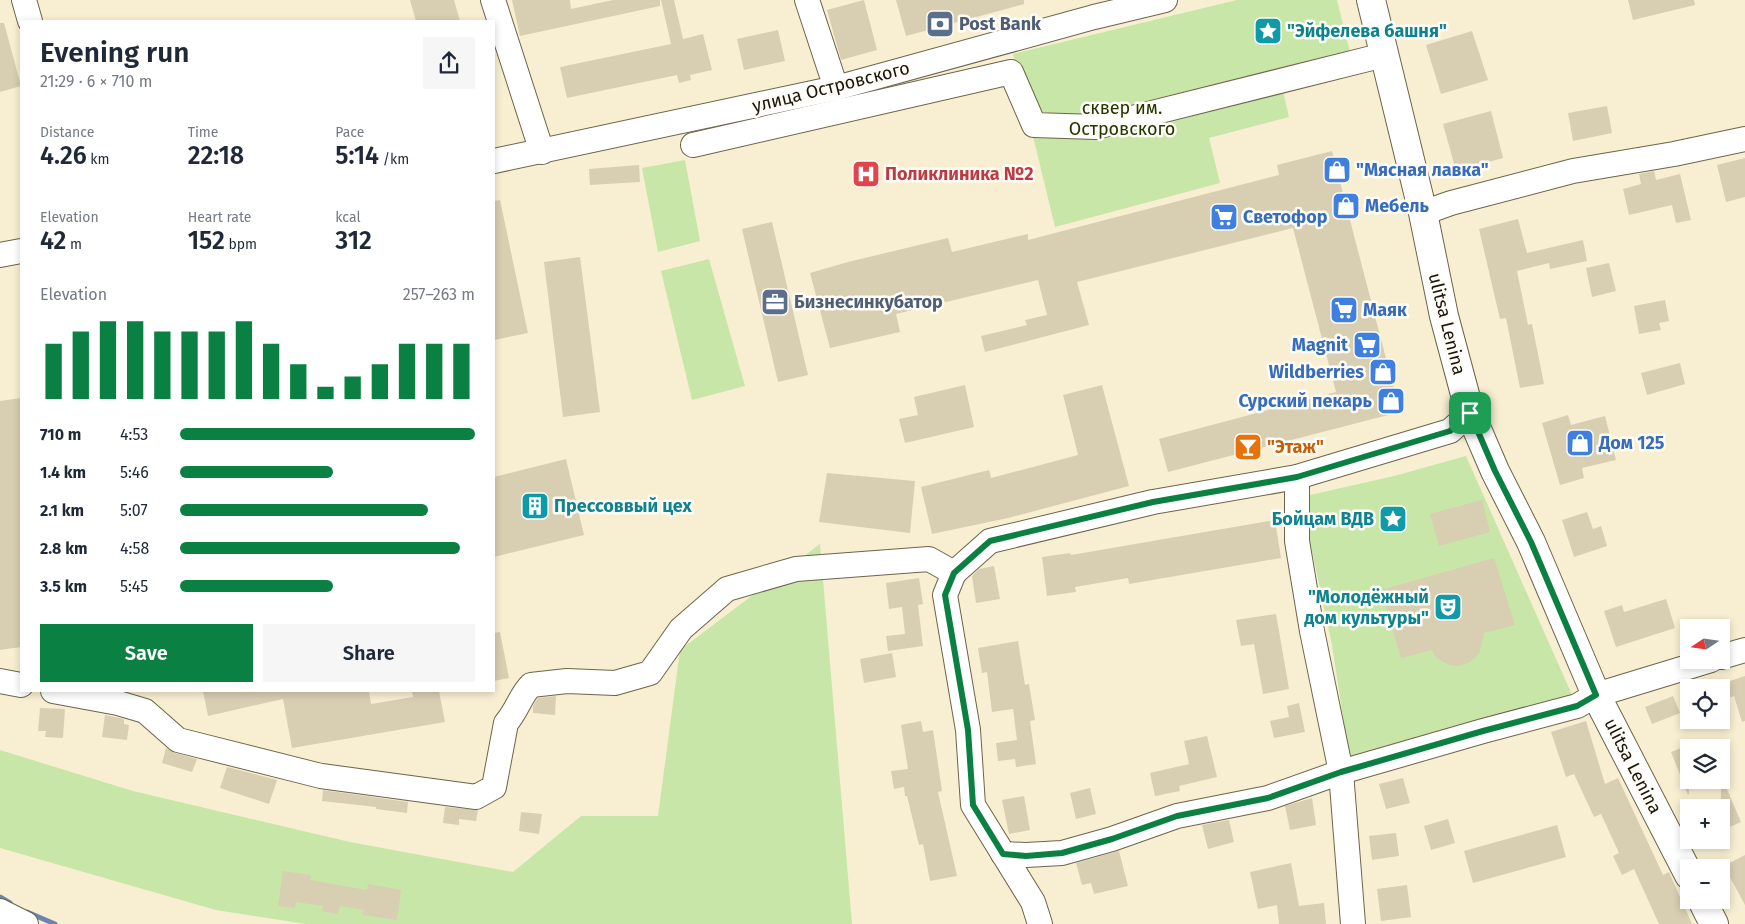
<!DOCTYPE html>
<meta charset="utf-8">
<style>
:root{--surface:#fff;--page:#f6f6f7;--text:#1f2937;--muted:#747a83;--accent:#0b8043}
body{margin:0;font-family:"Fira Sans",sans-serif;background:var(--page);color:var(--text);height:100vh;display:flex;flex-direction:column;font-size:19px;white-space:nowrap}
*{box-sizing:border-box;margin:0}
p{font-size:16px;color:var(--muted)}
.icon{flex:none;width:28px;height:28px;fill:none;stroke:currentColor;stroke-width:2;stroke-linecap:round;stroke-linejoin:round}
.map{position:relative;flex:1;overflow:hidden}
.drawer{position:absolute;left:20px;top:20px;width:475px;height:672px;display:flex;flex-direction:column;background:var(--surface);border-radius:0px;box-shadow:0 2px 8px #0003}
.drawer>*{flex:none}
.needle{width:32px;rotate:257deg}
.tools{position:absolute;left:1680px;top:619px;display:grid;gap:10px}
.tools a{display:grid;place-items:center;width:50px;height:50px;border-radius:0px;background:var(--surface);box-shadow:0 2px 8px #0003;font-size:25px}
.pin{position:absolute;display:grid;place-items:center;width:42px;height:42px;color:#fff;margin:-21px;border-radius:10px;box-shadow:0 2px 8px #0006}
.round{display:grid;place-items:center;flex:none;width:52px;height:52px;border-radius:0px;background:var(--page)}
.overview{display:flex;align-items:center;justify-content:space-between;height:85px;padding:0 20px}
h1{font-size:28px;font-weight:600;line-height:38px}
.figures{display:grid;grid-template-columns:repeat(3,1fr);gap:8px;height:85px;padding:5px 20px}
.figures div{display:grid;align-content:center}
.figures b{font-size:25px;font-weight:600}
.figures small{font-size:14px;font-weight:400}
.figures p{font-size:14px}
.chart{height:140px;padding:10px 20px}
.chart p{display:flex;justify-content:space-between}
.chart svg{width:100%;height:90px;margin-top:5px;stroke:var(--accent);stroke-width:6}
.action{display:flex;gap:10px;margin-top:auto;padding:10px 20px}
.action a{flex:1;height:58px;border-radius:0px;background:var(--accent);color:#fff;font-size:20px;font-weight:600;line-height:58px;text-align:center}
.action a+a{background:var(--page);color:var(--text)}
ul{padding:0 20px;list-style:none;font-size:16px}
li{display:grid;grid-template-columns:80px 60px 1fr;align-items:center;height:38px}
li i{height:12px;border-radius:6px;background:var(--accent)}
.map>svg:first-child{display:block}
.green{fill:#c8e6a7}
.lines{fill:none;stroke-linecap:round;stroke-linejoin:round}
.stream{stroke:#6a85b0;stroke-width:5}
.building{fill:#d8ceb2}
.minor-casing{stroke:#6c644b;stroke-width:26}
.major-casing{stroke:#6c644b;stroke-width:30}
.minor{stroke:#fff;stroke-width:24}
.major{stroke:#fff;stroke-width:28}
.route-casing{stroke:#fff;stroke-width:10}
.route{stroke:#0b8043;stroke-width:6}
.labels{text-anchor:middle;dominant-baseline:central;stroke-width:5;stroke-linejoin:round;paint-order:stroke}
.service-label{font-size:18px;font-weight:bold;fill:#4e5e75;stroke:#fefcf6;text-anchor:start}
.culture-label{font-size:18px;font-weight:bold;fill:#0d838f;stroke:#fefcf6;text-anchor:start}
.street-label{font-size:18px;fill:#19150b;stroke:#fefcf6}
.park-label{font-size:18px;fill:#223600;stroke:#fefcf6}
.shop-label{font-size:18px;font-weight:bold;fill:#366cbe;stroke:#fefcf6;text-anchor:start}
.health-label{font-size:18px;font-weight:bold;fill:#be3a42;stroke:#fefcf6;text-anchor:start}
.food-label{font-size:18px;font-weight:bold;fill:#c56008;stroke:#fefcf6;text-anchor:start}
</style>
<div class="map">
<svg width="1745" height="924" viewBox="0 0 1745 924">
<rect width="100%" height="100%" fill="#f8efd2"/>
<g class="green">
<path d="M1237 0H1337L1355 72 1283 91 1289 117 1209 138 1220 183 1055 227 1013 54Z"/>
<path d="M685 160 700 241 658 252 642 168Z"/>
<path d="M709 259 745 386 692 400 661 271Z"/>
<path d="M1466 456 1577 706 1350 763 1332 645 1307 527 1310 495 1394 476Z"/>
<path d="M820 544 852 924H306L216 910 0 848V750L133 791 350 842 513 872 581 816H658L680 650Z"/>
</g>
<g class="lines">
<g class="stream">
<path d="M0 897 10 903"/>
<path d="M27 912 55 924"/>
</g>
</g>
<g class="building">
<path d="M410 0H454L460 21H416Z"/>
<path d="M512 0H570L571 9 613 0H660V6L520 36Z"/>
<path d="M661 0H674L683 39 703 34 712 70 690 75 691 80 679 83 677 75 567 98 560 67 671 44Z"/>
<path d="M864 0 877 50 841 60 827 10Z"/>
<path d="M896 0H1024V4L906 36Z"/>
<path d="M1628 0H1694L1695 5 1633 20Z"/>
<path d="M0 23H4L21 86 0 92Z"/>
<path d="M778 30 785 61 744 70 737 39Z"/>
<path d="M1472 31 1488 80 1441 94 1426 45Z"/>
<path d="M1607 106 1612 133 1573 141 1568 113Z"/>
<path d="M1491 111 1503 158 1456 171 1443 124Z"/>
<path d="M1332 151 1400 412 1168 472 1159 439 1336 392 1293 228 1077 282 1089 325 985 352 981 336 1027 325 1025 320 1047 315 1038 280 896 314 900 332 830 348 810 273 848 262 948 238 952 252 1028 234V240L1279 175 1277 165Z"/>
<path d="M1745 158V197L1726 202 1717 165Z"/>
<path d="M639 165 640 182 590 185 589 169Z"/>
<path d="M1654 171 1656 180 1680 174 1691 220 1676 223 1672 205 1629 215 1623 189 1641 184 1639 174Z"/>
<path d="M500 200 528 333 494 340V201Z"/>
<path d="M1518 219 1527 253 1583 240 1587 261 1550 269 1549 263 1517 271 1528 325 1532 324 1544 384 1520 388 1506 318 1500 319 1479 229Z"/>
<path d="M772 222 808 375 778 382 742 229Z"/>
<path d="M580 257 600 412 563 417 544 262Z"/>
<path d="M1609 263 1616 291 1592 297 1586 268Z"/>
<path d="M1665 300 1669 321 1659 323 1661 330 1639 334 1634 306Z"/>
<path d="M1680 363 1685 384 1647 395 1641 373Z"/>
<path d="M965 385 974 427 905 443 899 419 918 415 914 397Z"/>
<path d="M1102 385 1129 486 1008 518 932 534 921 487 989 470 991 478 1078 455 1063 395Z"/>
<path d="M21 398V647L0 650V401Z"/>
<path d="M1568 415 1571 425 1605 416 1616 460 1582 468 1584 478 1560 485 1542 423Z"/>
<path d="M566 459 584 535 494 557V477Z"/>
<path d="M827 473 915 481 910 533 819 522Z"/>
<path d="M1482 500 1490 532 1439 546 1430 514Z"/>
<path d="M1587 512 1593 529 1601 526 1607 546 1574 557 1562 520Z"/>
<path d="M1275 520 1281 558 1129 584 1128 578 1075 587 1076 592 1047 596 1042 557 1070 553 1071 555Z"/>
<path d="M1494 558 1515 625 1484 633 1480 651 1475 658 1468 663 1459 666 1450 665 1443 662 1436 657 1432 650 1401 658 1381 590Z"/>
<path d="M994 566 1000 599 976 603 972 576 979 569Z"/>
<path d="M919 578 923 604 918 605 923 646 888 651 886 636 905 634 902 607 889 609 886 583Z"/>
<path d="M1666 599 1675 628 1616 647 1604 611 1622 605 1624 612Z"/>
<path d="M1276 614 1289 689 1263 694 1254 644 1241 646 1236 620Z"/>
<path d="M500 632 509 678 494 681V633Z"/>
<path d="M1018 641 1025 685 1029 684 1035 720 1030 721 1036 764 1016 767 1015 759 998 761 996 743 1017 740 1013 709 992 712 987 672 982 673 978 648Z"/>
<path d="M892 653 896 677 864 683 860 659Z"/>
<path d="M1745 676V721L1742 722 1734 696 1726 699 1721 684Z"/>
<path d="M203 691H369L371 704 413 697 412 691H439L445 722 292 748 283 699 208 716Z"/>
<path d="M556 696 555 715 533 713V706L538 698Z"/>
<path d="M1673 696 1680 713 1652 724 1645 707Z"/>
<path d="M1299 703 1305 732 1274 738 1270 721 1289 717 1287 706Z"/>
<path d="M40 708 65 709 63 738 45 737 46 731H38Z"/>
<path d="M105 715 124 719V724L129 725 127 740 102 737Z"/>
<path d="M921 721 923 732 933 730 942 791 938 792 957 876 930 881 923 844 919 845 907 796H905L904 787 894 789 891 771 908 769 901 725Z"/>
<path d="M1586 721 1605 784 1618 778 1663 875 1669 872 1692 924H1659L1634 869 1622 875 1613 856 1619 853 1601 814 1594 817 1574 774 1566 777 1551 732Z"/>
<path d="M1207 736 1217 777 1179 786 1180 791 1155 796 1150 773 1189 764 1184 741Z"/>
<path d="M1689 745V794L1688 795 1671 752Z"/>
<path d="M166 748 175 753 197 759 192 772 162 763Z"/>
<path d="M227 767 277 780 269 804 220 788Z"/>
<path d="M1721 775 1741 822 1721 831Z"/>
<path d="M1403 778 1410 803 1386 809 1379 784Z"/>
<path d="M1090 788 1096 814 1076 819 1070 793Z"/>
<path d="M323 790 408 802 407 813 376 809V807L322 801Z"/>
<path d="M1024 796 1030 830 1009 834 1002 800Z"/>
<path d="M1312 798 1316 825 1290 830 1285 806Z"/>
<path d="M445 807 478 810 476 821 459 819V825L443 823Z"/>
<path d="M521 812 542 814 539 834 519 831Z"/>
<path d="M1448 819 1455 843 1431 850 1424 826Z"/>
<path d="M1229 820 1234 842 1208 849 1202 825Z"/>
<path d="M1557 825 1566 857 1473 883 1464 851Z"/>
<path d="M1396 833 1399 856 1372 860 1369 836Z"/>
<path d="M1119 851 1128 886 1094 894 1091 883 1082 885 1076 863Z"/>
<path d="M1745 855V905L1724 866Z"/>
<path d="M1291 863 1299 906 1324 903 1326 924H1279L1277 905 1258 909 1250 872Z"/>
<path d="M283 871 311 875 310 880 367 890 368 884 401 890 397 920 363 915 364 910 340 906 338 914 322 911 323 906 296 902 295 908 278 906Z"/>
<path d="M1407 885 1411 917 1381 921 1377 889Z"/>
</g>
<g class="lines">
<defs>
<g id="minor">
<path d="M24 0 30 21"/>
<path d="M493 0 542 152"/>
<path d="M807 0 836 88"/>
<path d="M693 145 1011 72 1034 125 1096 127 1384 55"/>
<path d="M494 161 836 88 1094 17 1165 0"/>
<path d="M1423 213 1451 203 1573 171 1674 154 1745 139"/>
<path d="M0 255 21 251"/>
<path d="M1297 477V541L1312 631 1341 772 1353 924"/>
<path d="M954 573 945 595 968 730 973 805 1033 902 1040 924"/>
<path d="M1721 657 1745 650"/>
<path d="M0 681 21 685"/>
<path d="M53 691 118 703 145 711 178 740 321 776 476 797 494 787 506 723C517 711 520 696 531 685L567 681 615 683 650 673 681 629 727 589 796 569 929 559 954 573 990 541 1153 502 1297 477 1450 431 1470 413"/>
<path d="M1003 854 1026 855 1062 853 1112 839 1177 816 1268 798 1341 772 1483 731 1577 706 1596 695 1711 660"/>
<path d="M0 911 26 924"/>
</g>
<g id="major">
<path d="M1371 0 1423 213 1444 316 1470 413 1495 471 1531 542 1596 695 1689 875"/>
<path d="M1702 900 1714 924"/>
</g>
</defs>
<use href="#minor" class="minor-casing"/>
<use href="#major" class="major-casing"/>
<use href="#minor" class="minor"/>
<use href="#major" class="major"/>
</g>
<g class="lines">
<defs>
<path id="route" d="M1470 413 1495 471 1531 542 1596 695 1577 706 1483 731 1341 772 1268 798 1177 816 1112 839 1062 853 1026 856 1003 854 973 805 968 730 945 595 954 573 990 541 1153 502 1297 477 1450 431Z"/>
</defs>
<use href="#route" class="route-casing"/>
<use href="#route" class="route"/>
</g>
<defs>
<symbol id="bank-square" viewBox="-11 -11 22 22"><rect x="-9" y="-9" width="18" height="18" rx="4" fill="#5c6f8a" stroke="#fefcf6"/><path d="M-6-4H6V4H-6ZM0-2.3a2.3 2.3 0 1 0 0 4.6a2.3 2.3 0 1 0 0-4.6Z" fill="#fff"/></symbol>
<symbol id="sight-square" viewBox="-11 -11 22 22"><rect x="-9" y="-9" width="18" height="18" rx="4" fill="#0f9aa8" stroke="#fefcf6"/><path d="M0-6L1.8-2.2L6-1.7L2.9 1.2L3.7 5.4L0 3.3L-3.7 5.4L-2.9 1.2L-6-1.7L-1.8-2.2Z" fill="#fff"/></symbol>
<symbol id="shop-square" viewBox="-11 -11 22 22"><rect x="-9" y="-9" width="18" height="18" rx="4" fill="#3f7fe0" stroke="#fefcf6"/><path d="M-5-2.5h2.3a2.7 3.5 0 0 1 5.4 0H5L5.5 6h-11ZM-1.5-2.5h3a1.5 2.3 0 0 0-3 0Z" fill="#fff"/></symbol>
<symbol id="hospital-square" viewBox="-11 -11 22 22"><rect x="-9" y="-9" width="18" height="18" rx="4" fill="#e0444e" stroke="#fefcf6"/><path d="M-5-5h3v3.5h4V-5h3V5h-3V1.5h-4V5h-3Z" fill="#fff"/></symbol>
<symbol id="supermarket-square" viewBox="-11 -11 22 22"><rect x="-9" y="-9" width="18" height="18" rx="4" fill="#3f7fe0" stroke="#fefcf6"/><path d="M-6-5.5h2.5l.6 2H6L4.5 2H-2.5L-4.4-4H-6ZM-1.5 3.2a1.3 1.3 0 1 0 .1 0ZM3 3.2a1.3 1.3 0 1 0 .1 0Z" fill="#fff"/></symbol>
<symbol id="office-square" viewBox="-11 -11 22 22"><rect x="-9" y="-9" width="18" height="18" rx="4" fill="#5c6f8a" stroke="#fefcf6"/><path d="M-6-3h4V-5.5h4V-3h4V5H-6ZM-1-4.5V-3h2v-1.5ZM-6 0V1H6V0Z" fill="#fff"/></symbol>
<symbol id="bar-square" viewBox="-11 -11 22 22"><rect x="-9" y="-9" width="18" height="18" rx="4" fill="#e8710a" stroke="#fefcf6"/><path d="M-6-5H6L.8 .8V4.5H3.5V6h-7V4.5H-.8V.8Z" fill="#fff"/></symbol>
<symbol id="building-square" viewBox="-11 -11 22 22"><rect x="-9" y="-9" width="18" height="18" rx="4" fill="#0f9aa8" stroke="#fefcf6"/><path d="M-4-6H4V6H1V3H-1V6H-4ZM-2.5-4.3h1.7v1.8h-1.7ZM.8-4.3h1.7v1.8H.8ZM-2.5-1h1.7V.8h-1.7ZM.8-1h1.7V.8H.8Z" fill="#fff"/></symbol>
<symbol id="theatre-square" viewBox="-11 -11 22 22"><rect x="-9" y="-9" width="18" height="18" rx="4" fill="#0f9aa8" stroke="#fefcf6"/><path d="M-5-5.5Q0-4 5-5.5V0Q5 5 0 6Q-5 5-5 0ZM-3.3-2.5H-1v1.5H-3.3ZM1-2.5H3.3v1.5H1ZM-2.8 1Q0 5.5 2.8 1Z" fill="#fff"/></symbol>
</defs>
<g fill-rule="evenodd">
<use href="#bank-square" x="924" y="8" width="32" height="32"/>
<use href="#sight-square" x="1252" y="15" width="32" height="32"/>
<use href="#shop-square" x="1321" y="154" width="32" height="32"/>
<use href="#hospital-square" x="850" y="158" width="32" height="32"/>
<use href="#shop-square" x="1330" y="190" width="32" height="32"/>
<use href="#supermarket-square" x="1208" y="201" width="32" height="32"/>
<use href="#office-square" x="759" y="286" width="32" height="32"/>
<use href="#supermarket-square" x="1328" y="294" width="32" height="32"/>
<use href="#supermarket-square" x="1351" y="329" width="32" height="32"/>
<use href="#shop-square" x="1367" y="356" width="32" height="32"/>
<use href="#shop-square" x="1375" y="385" width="32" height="32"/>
<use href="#shop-square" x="1564" y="427" width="32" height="32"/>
<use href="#bar-square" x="1232" y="431" width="32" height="32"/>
<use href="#building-square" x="519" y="490" width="32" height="32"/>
<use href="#sight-square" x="1377" y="503" width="32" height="32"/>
<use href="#theatre-square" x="1432" y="591" width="32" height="32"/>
</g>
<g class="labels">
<g class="service-label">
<text x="959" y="24">Post Bank</text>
<text x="794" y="302">Бизнесинкубатор</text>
</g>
<g class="culture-label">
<text x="1287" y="31">"Эйфелева башня"</text>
<text x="554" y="506">Прессоввый цех</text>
<text x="1374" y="519" text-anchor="end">Бойцам ВДВ</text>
<text x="1429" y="597" text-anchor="end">"Молодёжный<tspan x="1429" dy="21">дом культуры"</tspan></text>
</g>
<g class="street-label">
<text transform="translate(831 87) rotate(-14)">улица Островского</text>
<text transform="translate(1447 324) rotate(76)">ulitsa Lenina</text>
<text transform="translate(1633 766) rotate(63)">ulitsa Lenina</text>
</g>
<g class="park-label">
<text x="1122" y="108">сквер им.<tspan x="1122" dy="21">Островского</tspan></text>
</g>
<g class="shop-label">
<text x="1356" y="170">"Мясная лавка"</text>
<text x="1365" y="206">Мебель</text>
<text x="1243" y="217">Светофор</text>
<text x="1363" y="310">Maяк</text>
<text x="1348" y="345" text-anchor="end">Magnit</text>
<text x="1364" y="372" text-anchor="end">Wildberries</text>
<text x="1372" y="401" text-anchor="end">Сурский пекарь</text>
<text x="1599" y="443">Дом 125</text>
</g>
<g class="health-label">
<text x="885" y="174">Поликлиника №2</text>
</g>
<g class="food-label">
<text x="1267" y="447">"Этаж"</text>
</g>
</g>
</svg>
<div class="tools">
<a><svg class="needle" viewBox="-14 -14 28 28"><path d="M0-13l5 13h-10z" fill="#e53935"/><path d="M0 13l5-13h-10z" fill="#747a83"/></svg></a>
<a><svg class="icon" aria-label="locate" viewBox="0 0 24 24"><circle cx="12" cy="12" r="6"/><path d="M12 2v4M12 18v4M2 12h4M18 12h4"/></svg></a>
<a><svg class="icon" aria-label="layers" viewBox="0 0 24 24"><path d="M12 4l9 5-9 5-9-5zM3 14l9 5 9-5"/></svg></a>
<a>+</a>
<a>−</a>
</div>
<div class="pin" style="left:1470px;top:413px;background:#1e9e55"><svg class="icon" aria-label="arrive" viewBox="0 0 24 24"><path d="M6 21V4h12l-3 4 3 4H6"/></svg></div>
<section class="drawer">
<div class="overview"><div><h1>Evening run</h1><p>21:29 · 6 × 710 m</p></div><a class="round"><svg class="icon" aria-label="share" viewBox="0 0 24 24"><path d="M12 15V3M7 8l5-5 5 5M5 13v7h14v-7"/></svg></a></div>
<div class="figures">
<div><p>Distance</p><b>4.26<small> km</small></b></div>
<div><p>Time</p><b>22:18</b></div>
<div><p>Pace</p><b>5:14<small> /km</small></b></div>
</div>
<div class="figures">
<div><p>Elevation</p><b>42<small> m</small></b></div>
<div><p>Heart rate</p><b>152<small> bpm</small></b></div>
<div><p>kcal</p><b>312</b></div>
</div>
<div class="chart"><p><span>Elevation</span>257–263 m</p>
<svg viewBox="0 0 160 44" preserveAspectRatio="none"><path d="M5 44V17M15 44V11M25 44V6M35 44V6M45 44V11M55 44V11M65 44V11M75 44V6M85 44V17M95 44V27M105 44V38M115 44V33M125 44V27M135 44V17M145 44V17M155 44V17"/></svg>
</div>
<ul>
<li><b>710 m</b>4:53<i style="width:100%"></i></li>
<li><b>1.4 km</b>5:46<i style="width:52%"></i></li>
<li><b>2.1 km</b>5:07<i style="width:84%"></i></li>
<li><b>2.8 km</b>4:58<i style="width:95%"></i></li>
<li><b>3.5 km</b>5:45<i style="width:52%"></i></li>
</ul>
<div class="action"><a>Save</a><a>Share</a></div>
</section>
</div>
